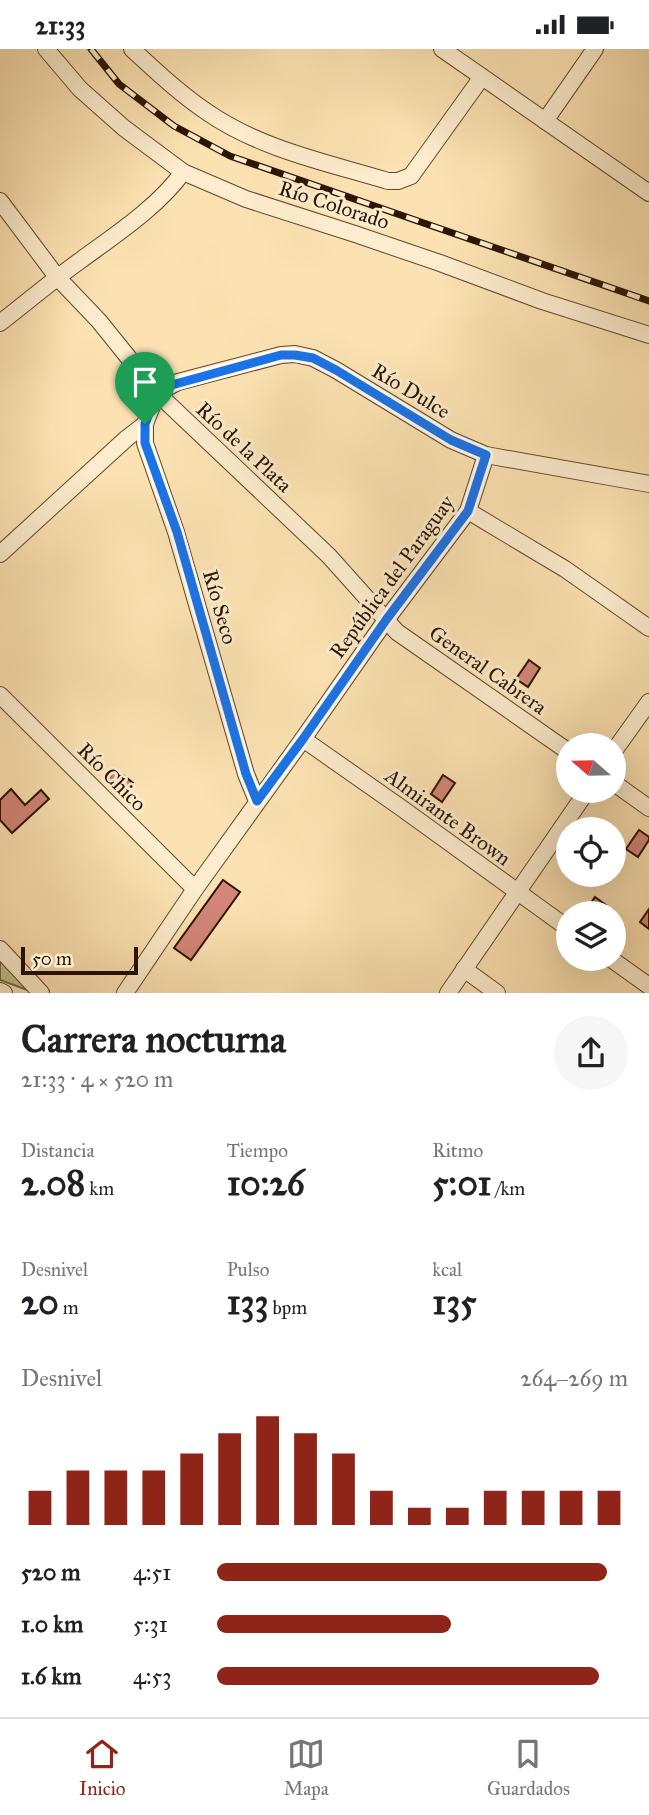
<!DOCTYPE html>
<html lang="es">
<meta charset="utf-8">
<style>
:root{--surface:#fff;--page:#f6f6f6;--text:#202124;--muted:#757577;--line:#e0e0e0;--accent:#8f2418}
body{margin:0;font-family:"IM FELL Great Primer",serif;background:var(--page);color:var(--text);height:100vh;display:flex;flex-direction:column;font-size:26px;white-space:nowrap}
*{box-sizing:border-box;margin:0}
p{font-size:23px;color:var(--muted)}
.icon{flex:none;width:38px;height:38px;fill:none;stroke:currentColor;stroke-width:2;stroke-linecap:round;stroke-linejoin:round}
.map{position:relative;height:944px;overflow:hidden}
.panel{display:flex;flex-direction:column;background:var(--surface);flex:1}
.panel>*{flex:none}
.needle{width:46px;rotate:290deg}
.buttons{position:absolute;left:556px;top:684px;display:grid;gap:14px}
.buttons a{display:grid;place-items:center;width:70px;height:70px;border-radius:50%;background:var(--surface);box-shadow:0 7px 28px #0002;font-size:35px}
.scale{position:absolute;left:21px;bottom:18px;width:117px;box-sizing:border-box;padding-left:7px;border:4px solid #2c1400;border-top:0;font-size:19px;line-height:24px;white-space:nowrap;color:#2c1400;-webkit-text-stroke:5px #fdeccd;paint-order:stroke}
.pin{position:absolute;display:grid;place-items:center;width:60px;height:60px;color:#fff;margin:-72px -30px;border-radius:50% 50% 50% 0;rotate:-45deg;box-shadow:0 0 7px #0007}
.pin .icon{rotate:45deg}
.round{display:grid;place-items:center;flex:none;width:74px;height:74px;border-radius:37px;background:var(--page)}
.headline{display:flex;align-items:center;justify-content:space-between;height:119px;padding:0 21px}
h1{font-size:38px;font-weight:700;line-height:52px}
.metrics{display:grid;grid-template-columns:repeat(3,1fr);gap:10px;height:119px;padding:7px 21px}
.metrics div{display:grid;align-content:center}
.metrics b{font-size:35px;font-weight:700}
.metrics small{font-size:19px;font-weight:400}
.metrics p{font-size:19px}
.chart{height:196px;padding:14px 21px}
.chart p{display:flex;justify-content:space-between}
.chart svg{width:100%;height:126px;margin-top:7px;stroke:var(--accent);stroke-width:6}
ul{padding:0 21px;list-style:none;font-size:23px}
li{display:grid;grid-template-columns:112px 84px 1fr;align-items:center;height:52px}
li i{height:18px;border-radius:9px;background:var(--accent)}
.status{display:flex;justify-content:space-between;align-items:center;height:49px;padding:0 35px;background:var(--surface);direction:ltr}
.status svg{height:19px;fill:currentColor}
.tab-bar{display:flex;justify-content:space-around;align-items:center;height:98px;border-top:2px solid var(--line);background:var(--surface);font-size:19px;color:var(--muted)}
.tab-bar a{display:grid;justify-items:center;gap:4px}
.tab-bar .selected{color:var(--accent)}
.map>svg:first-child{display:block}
.green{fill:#bdc48e;stroke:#746c47;stroke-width:2}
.building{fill:#d38679;stroke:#2c1400;stroke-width:2}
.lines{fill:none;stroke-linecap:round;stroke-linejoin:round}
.minor-casing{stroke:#60482c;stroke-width:18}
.minor{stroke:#fdeccd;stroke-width:16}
.rail-casing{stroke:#2c1400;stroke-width:7}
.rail{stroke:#fdeccd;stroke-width:4.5;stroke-dasharray:13;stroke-linecap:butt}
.route-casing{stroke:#fff;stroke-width:14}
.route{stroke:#1a73e8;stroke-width:9}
.labels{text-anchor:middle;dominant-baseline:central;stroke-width:6;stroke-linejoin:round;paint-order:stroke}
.street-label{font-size:21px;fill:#2c1400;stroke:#fdeccd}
</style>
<div class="status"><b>21:33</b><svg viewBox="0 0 49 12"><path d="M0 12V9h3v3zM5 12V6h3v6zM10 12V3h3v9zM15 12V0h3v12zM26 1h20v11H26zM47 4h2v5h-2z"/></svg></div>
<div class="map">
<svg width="649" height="944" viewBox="0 0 649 944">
<rect width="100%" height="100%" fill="#fce2b2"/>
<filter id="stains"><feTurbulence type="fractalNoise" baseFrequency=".00286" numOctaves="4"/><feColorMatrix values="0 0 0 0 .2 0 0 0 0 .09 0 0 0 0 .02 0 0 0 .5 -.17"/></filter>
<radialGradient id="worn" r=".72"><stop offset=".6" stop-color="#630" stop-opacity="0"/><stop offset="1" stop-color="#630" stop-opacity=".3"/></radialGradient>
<path class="green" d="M0 910 33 943 0 931Z"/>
<g class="building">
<path d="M529 611 540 619 528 638 516 630Z"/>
<path d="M116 720 133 734 124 745 107 731Z"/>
<path d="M443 726 455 734 442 753 431 745Z"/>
<path d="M11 740 25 756 41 741 49 750 12 784 0 771V751Z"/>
<path d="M639 781 649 788V791L638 808 626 800Z"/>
<path d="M223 831 240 843 191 911 174 899Z"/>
<path d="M595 848 606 856 601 864H584Z"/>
<path d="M649 860V880L640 873Z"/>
</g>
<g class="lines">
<defs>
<g id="minor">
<path d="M46 0 80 40 124 79 183 123 246 150 355 185 440 214 542 252 649 286"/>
<path d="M132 0C156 22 180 45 207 63 260 100 328 114 388 132H398L411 127 482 28"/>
<path d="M442 0 649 144"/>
<path d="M545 72 595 0"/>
<path d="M0 152 57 228 99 272 157 344 329 507 397 583 569 703"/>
<path d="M0 274C27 253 53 231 81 211 115 186 159 157 183 123"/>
<path d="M145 375V394L176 483 246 725 257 752"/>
<path d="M468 462 565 520 649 579"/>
<path d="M0 505 127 389 145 375 157 344 178 333 281 306 295 305 313 309 336 321 451 391 486 406 649 435"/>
<path d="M0 646 195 840"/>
<path d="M303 690 400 758 569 880"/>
<path d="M614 702 649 653"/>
<path d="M614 734 649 759"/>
<path d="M0 900 41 944"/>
<path d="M611 910 649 937"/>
<path d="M464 920 497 944"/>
<path d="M0 942 4 944"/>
<path d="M125 944 195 840 303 690 386 571 468 462 486 406"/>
<path d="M448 944 587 742"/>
</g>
</defs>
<use href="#minor" class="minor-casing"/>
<use href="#minor" class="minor"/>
<defs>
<path id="rail" d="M91 0 119 35 174 77 230 107 649 252"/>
</defs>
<use href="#rail" class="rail-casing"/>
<use href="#rail" class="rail"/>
</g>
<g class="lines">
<defs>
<path id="route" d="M281 306H295L313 309 336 321 451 391 486 406 468 462 386 571 303 690 257 752 246 725 177 483 145 394V375L157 344 168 337Z"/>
</defs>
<use href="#route" class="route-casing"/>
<use href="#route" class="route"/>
</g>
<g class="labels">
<g class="street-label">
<text transform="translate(334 156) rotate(18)">Río Colorado</text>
<text transform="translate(411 342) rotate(31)">Río Dulce</text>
<text transform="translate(244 398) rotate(43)">Río de la Plata</text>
<text transform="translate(392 528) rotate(-54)">República del Paraguay</text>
<text transform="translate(220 558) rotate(74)">Río Seco</text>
<text transform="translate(488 621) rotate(35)">General Cabrera</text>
<text transform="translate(112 728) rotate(45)">Río Chico</text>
<text transform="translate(448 768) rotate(36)">Almirante Brown</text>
</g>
</g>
<rect width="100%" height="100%" filter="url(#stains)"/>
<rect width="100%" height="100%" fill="url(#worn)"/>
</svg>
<div class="buttons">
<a><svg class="needle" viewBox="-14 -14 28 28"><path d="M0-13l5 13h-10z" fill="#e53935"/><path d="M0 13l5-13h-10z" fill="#757577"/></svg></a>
<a><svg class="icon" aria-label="locate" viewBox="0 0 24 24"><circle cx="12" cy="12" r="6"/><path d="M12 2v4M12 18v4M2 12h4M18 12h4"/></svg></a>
<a><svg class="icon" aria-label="layers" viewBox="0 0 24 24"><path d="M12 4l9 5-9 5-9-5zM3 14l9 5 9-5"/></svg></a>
</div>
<div class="scale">50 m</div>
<div class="pin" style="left:145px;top:375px;background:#1e9e55"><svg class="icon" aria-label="arrive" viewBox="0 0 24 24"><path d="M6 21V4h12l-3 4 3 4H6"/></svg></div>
</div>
<section class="panel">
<div class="headline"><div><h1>Carrera nocturna</h1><p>21:33 · 4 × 520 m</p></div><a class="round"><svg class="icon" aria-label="share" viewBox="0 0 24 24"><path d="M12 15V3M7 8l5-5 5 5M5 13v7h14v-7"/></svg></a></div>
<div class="metrics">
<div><p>Distancia</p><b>2.08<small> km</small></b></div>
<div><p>Tiempo</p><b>10:26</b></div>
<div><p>Ritmo</p><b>5:01<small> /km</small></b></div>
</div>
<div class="metrics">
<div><p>Desnivel</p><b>20<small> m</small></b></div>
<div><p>Pulso</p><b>133<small> bpm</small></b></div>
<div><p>kcal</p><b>135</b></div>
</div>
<div class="chart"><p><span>Desnivel</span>264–269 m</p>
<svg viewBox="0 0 160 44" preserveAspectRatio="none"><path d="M5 44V32M15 44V25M25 44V25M35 44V25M45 44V19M55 44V12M65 44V6M75 44V12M85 44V19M95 44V32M105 44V38M115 44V38M125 44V32M135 44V32M145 44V32M155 44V32"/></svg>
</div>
<ul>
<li><b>520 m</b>4:51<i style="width:95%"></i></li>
<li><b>1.0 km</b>5:31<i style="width:57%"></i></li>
<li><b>1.6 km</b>4:53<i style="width:93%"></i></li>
</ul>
</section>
<nav class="tab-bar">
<a class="selected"><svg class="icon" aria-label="home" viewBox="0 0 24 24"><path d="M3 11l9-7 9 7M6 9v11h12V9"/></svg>Inicio</a>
<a><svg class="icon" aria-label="map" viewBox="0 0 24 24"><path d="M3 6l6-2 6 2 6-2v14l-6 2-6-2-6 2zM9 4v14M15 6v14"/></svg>Mapa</a>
<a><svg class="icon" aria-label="saved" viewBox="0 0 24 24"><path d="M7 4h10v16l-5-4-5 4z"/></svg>Guardados</a>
</nav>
